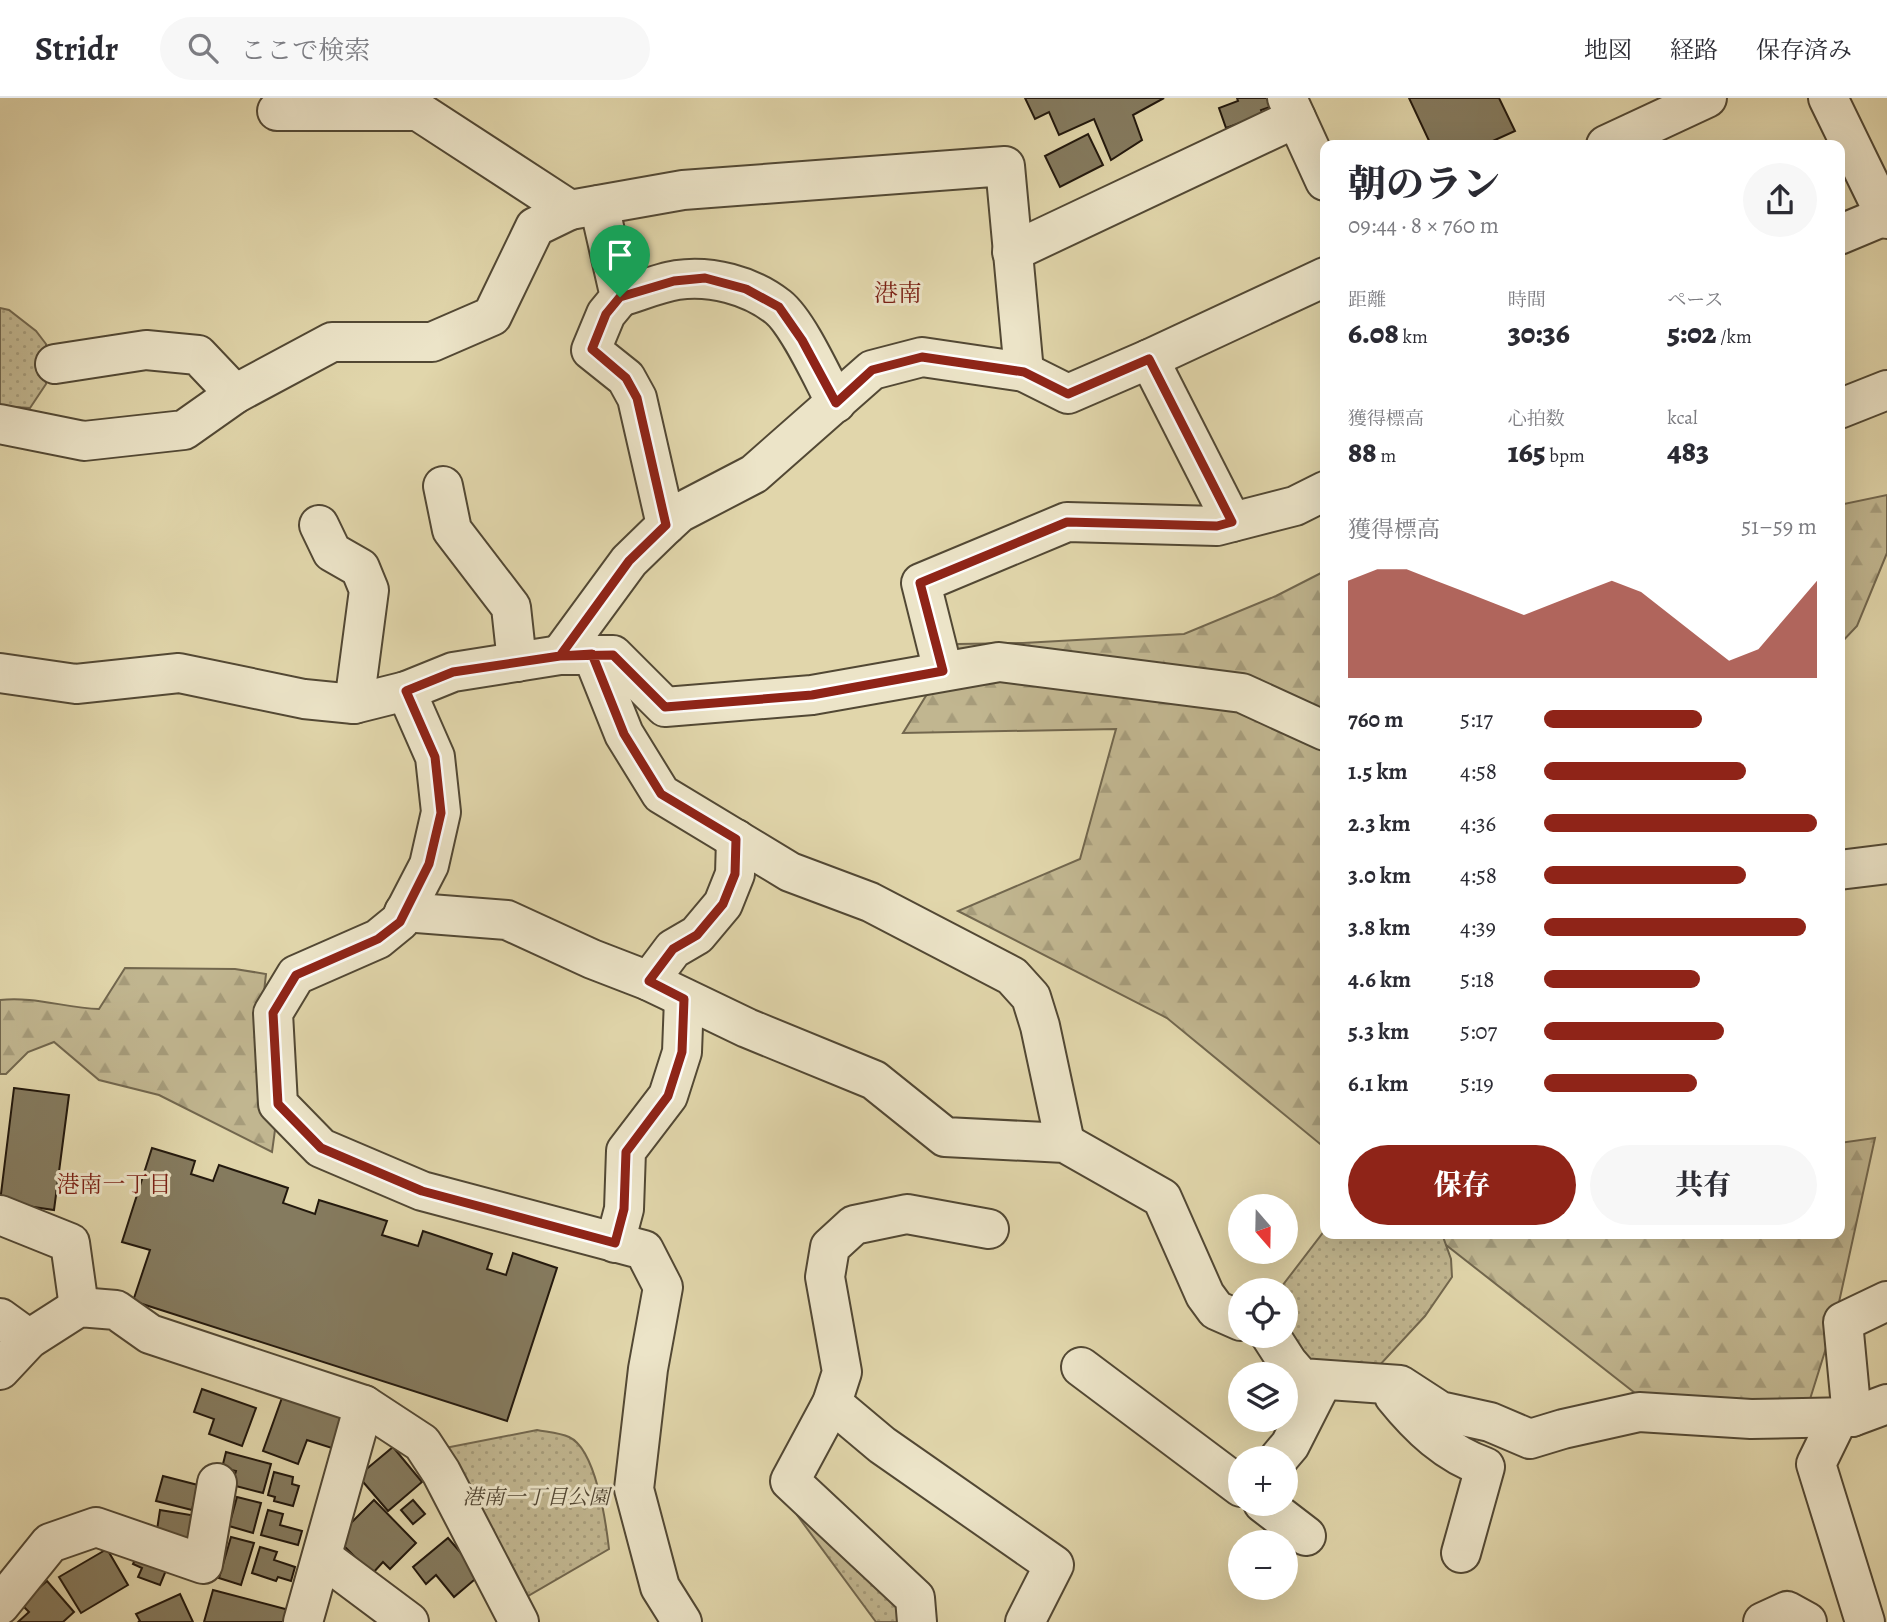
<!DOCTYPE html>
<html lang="ja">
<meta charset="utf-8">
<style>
:root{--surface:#fff;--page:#f7f7f7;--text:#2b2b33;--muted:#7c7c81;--line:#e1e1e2;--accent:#8f2418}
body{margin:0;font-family:Alegreya,"Noto Serif JP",serif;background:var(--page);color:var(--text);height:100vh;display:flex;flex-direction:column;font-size:26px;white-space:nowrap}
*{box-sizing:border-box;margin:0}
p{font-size:23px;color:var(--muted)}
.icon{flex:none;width:38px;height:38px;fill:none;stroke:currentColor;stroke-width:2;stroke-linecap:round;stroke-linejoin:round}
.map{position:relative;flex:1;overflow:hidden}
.sheet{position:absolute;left:1320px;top:42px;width:525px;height:1099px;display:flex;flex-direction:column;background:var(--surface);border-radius:14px;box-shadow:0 7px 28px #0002}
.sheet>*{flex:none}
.needle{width:46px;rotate:160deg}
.tools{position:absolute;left:1228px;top:1096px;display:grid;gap:14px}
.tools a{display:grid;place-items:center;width:70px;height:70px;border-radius:50%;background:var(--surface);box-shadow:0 7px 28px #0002;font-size:35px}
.pin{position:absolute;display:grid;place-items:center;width:60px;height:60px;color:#fff;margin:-72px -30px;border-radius:50% 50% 50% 0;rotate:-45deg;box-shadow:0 0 7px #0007}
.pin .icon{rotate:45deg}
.round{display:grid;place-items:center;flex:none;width:74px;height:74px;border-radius:37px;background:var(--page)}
.headline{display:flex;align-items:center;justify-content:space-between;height:119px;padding:0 28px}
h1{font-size:38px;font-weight:800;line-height:52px}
.metrics{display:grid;grid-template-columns:repeat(3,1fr);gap:10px;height:119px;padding:7px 28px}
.metrics div{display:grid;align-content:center}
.metrics b{font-size:30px;font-weight:800}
.metrics small{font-size:19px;font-weight:400}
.metrics p{font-size:19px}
.chart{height:196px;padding:14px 28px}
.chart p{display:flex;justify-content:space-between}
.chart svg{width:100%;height:126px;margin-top:7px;fill:var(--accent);opacity:.7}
.cta{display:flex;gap:14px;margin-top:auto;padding:14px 28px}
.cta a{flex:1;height:80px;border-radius:42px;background:var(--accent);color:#fff;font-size:28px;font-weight:800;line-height:80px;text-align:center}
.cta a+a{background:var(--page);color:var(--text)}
ul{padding:0 28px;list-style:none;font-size:23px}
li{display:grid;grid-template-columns:112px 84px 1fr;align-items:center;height:52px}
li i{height:18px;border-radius:9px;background:var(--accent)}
header{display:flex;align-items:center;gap:42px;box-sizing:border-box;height:98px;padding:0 35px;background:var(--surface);border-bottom:2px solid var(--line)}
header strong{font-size:33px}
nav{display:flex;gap:38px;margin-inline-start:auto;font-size:24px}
.search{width:490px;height:63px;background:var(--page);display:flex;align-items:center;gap:18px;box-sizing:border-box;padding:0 24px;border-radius:38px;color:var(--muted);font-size:26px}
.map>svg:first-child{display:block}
.forest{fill:url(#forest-firs);stroke:#72674e;stroke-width:2}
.park{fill:url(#park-dots);stroke:#72674e;stroke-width:2}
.building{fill:#857b5f;stroke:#22180d;stroke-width:2}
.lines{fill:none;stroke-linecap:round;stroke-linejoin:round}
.minor-casing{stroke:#524834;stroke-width:42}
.minor{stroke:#ece4c8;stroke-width:38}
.route-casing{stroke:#fff;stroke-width:14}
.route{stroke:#8f2418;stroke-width:9}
.labels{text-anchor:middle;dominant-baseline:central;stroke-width:6;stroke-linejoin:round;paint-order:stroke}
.park-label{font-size:21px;font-style:italic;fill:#524734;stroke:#ece4c8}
.neighbourhood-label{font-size:23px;fill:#7a1f14;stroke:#ece4c8}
.quarter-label{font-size:24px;fill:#7a1f14;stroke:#ece4c8}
</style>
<header>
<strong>Stridr</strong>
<div class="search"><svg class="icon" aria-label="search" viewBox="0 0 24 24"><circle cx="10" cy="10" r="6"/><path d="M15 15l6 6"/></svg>ここで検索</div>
<nav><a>地図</a><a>経路</a><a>保存済み</a></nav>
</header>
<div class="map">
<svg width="1887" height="1524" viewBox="0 0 1887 1524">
<defs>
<pattern id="forest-firs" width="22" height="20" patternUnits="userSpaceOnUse" patternTransform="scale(1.75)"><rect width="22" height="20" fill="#c1b690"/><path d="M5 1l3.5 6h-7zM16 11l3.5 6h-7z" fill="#a69c7b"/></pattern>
<pattern id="park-dots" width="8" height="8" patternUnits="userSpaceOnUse" patternTransform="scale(1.75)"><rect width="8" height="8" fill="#c1b690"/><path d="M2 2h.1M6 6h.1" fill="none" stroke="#a69c7b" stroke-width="1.8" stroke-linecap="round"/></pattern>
</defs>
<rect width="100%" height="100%" fill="#e1d6ab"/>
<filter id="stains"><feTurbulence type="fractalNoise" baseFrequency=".00286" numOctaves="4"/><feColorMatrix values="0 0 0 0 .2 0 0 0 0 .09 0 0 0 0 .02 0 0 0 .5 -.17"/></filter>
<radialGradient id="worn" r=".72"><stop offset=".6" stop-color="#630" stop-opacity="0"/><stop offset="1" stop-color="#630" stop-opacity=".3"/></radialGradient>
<g class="forest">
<path d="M1887 397V455L1857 528 1839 547V407Z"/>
<path d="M1325 473V1050L1167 920 958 813 1080 761 1116 631 903 635 958 546 1023 545 1184 536 1276 498Z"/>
<path d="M125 870 235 871 266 876 256 965 275 1032 272 1054 159 997 99 982 54 944 28 954 6 976H0V902C33 898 66 910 99 911Z"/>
<path d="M1875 1040 1836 1218 1806 1314 1649 1306 1432 1136H1839V1045Z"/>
</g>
<g class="park">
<path d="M0 210 9 212 36 233 46 246V286L30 310 0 308Z"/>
<path d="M1325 1132V1136H1442L1451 1161 1452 1179 1425 1218 1378 1269 1307 1262 1286 1237V1192H1279Z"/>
<path d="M537 1332C547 1334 560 1335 569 1339 596 1351 606 1425 609 1451L521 1502 440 1351Z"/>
<path d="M808 1408 907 1501 904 1524H876L797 1417Z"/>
</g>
<g class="building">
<path d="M1025 0H1164L1133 17 1142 42 1111 62 1094 21 1059 37 1049 14 1035 21Z"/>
<path d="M1237 0H1267L1270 9 1261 12 1263 17 1226 30 1219 10 1238 3Z"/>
<path d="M1409 0H1499L1515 33 1484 47H1431Z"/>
<path d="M1088 36 1103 67 1060 89 1045 58Z"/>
<path d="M14 990 69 997 54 1112 0 1104Z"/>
<path d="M152 1050 195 1063 191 1076 213 1083 219 1067 288 1090 283 1105 315 1116 319 1102 387 1123 382 1137 418 1148 423 1133 492 1156 487 1171 506 1177 513 1155 557 1170 507 1323 133 1203 150 1152 122 1144Z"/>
<path d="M202 1291 256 1310 242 1348 209 1336 214 1321 194 1314Z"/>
<path d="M283 1297 346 1318 335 1351 307 1342 298 1366 263 1353Z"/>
<path d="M393 1349 422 1384 388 1413 358 1378Z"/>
<path d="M226 1354 271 1366 263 1395 232 1387 236 1373 222 1370Z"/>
<path d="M274 1374 293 1379 292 1386 299 1388 293 1408 274 1403 275 1399 268 1397Z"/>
<path d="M163 1378 198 1387 192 1412 156 1403Z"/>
<path d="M237 1399 261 1405 253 1435 229 1428Z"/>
<path d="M374 1402 416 1445 390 1471 383 1464 372 1476 336 1440Z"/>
<path d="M413 1402 425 1416 413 1426 401 1412Z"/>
<path d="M160 1412 203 1419 197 1452 155 1445Z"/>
<path d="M268 1412 283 1416 280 1427 302 1433 298 1447 261 1437Z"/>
<path d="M231 1439 254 1445 241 1487 219 1480Z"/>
<path d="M448 1440 480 1477 454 1499 436 1477 426 1486 413 1469Z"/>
<path d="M260 1449 277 1454 274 1462 295 1469 291 1483 278 1479 276 1483 252 1475Z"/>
<path d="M107 1451 128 1487 81 1515 59 1479Z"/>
<path d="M139 1453 169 1465 160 1487 138 1479 142 1470 133 1466Z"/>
<path d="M47 1483 74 1514 63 1524H18L29 1514 21 1506Z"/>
<path d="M213 1492 289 1512 286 1524H204Z"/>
<path d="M180 1496 193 1524H138L140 1523 136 1516Z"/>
</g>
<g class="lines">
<defs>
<g id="minor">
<path d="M1287 0 1325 83"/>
<path d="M1828 0 1887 121"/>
<path d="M1606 47 1707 0"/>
<path d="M599 107 620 199 606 216 591 252 626 280 637 300 666 427"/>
<path d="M570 112 683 92 1005 68 1024 274"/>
<path d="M1839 137 1887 117"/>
<path d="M1012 154 1296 20"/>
<path d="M620 199C638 194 658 185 677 182 710 177 750 187 778 209 798 225 823 281 836 305"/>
<path d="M1149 261 1232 424"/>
<path d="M55 266 146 252 198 257 235 296"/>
<path d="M1839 311 1887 292"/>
<path d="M0 326 84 343 184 332 235 296 332 244H432L492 218 535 129 570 112 418 13H277"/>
<path d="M443 388 452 432 511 509 517 564"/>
<path d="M319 427 332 454 360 470 369 492 354 606"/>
<path d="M592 556 624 636 661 696 790 774 870 804 1012 878 1031 899 1040 928 1065 1045"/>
<path d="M560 557 629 463 666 427 679 415 754 376 872 272 922 259 1024 274 1068 296 1149 261 1325 179"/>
<path d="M943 573 921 485 1067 424 1217 428 1295 408 1325 393"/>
<path d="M0 575 76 586 179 575 304 601 354 606 406 593 453 574 560 557H613L665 609 812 597 999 564 1242 595 1325 633"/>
<path d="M406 593 435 659 441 714 429 767 400 823 378 841 296 877 273 915 278 1006 321 1050 422 1093 644 1152 663 1189 648 1271 634 1391 660 1489 682 1524"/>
<path d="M1839 772 1887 766"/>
<path d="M404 814 507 822 592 861 649 883 673 851 697 837 723 806 735 776 736 741"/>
<path d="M649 883 747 930 874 982 945 1039 1065 1045 1162 1100 1205 1197 1216 1212 1241 1223"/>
<path d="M0 1117 70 1145 79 1209"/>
<path d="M615 1145 624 1111 626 1053 668 998 682 954 684 901"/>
<path d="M0 1220 29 1241"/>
<path d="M1270 1237 1288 1265 1301 1280 1400 1287 1440 1313 1490 1324 1530 1341 1563 1331 1639 1314 1751 1321 1852 1319 1887 1306"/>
<path d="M1081 1269 1241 1389"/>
<path d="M0 1272 29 1241 79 1209 116 1212 150 1236 364 1307 422 1345 441 1374 519 1524"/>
<path d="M1394 1298C1419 1329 1447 1356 1485 1369L1461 1455"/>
<path d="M832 1305 882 1347 1054 1467 1025 1524"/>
<path d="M1839 1319 1816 1366 1865 1524"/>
<path d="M1852 1319 1843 1224 1887 1203"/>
<path d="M1279 1360 1290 1347 1323 1282"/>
<path d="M1263 1405 1306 1438"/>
<path d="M322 1459 409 1524"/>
<path d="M0 1507 50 1445 96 1429 203 1466 217 1385"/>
<path d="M303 1524 364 1307"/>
<path d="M917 1524 915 1500 790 1383 832 1305 842 1274 825 1179 830 1149 854 1127 907 1116 989 1131"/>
<path d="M1763 1524 1787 1513 1807 1524"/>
</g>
</defs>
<use href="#minor" class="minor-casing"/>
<use href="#minor" class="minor"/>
</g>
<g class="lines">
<defs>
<path id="route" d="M620 199 606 216 592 251 626 280 637 300 666 427 629 463 560 558 592 556 624 636 661 696 736 741 735 776 723 806 697 837 673 851 649 883 684 901 682 954 668 998 626 1054 624 1111 615 1145 422 1093 321 1050 278 1006 273 915 296 877 378 841 400 824 429 766 441 715 435 659 406 593 453 574 560 558 613 557 665 609 812 597 943 573 920 485 1067 424 1217 428 1232 424 1149 261 1068 296 1024 274 922 259 872 272 836 305 802 242 779 209 746 191 705 180 674 183 620 199"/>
</defs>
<use href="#route" class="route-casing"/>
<use href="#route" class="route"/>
</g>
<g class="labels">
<g class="park-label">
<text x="536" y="1399">港南一丁目公園</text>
</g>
<g class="neighbourhood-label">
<text x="114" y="1086">港南一丁目</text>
</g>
<g class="quarter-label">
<text x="898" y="195">港南</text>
</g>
</g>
<rect width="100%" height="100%" filter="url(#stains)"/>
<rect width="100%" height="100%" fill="url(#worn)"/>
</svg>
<div class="tools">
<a><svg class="needle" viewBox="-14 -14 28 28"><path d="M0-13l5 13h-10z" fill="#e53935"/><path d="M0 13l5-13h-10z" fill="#7c7c81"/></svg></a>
<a><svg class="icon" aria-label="locate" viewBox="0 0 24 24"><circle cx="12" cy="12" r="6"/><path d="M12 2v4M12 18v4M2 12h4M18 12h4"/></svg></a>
<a><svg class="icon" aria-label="layers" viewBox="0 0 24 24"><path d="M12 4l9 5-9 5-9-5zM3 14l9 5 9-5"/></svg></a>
<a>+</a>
<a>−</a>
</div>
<div class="pin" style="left:620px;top:199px;background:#1e9e55"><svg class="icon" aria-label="arrive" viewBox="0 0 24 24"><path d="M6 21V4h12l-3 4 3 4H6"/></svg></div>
<section class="sheet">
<div class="headline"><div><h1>朝のラン</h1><p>09:44 · 8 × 760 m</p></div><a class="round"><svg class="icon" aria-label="share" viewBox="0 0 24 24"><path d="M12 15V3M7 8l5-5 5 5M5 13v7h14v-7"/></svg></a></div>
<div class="metrics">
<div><p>距離</p><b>6.08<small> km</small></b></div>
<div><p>時間</p><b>30:36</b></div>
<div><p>ペース</p><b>5:02<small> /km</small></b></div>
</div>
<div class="metrics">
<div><p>獲得標高</p><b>88<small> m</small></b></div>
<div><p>心拍数</p><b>165<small> bpm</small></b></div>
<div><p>kcal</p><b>483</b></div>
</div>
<div class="chart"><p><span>獲得標高</span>51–59 m</p>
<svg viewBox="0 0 160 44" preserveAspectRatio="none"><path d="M0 44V10L10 6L20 6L30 10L40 14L50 18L60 22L70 18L80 14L90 10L100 14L110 22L120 30L130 38L140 34L150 22L160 10V44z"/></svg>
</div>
<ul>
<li><b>760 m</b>5:17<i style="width:58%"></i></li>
<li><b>1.5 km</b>4:58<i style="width:74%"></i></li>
<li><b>2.3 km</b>4:36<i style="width:100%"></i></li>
<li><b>3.0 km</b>4:58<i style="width:74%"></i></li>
<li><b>3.8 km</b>4:39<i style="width:96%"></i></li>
<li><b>4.6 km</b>5:18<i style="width:57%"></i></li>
<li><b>5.3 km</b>5:07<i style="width:66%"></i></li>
<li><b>6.1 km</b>5:19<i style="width:56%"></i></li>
</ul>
<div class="cta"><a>保存</a><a>共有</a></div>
</section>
</div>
